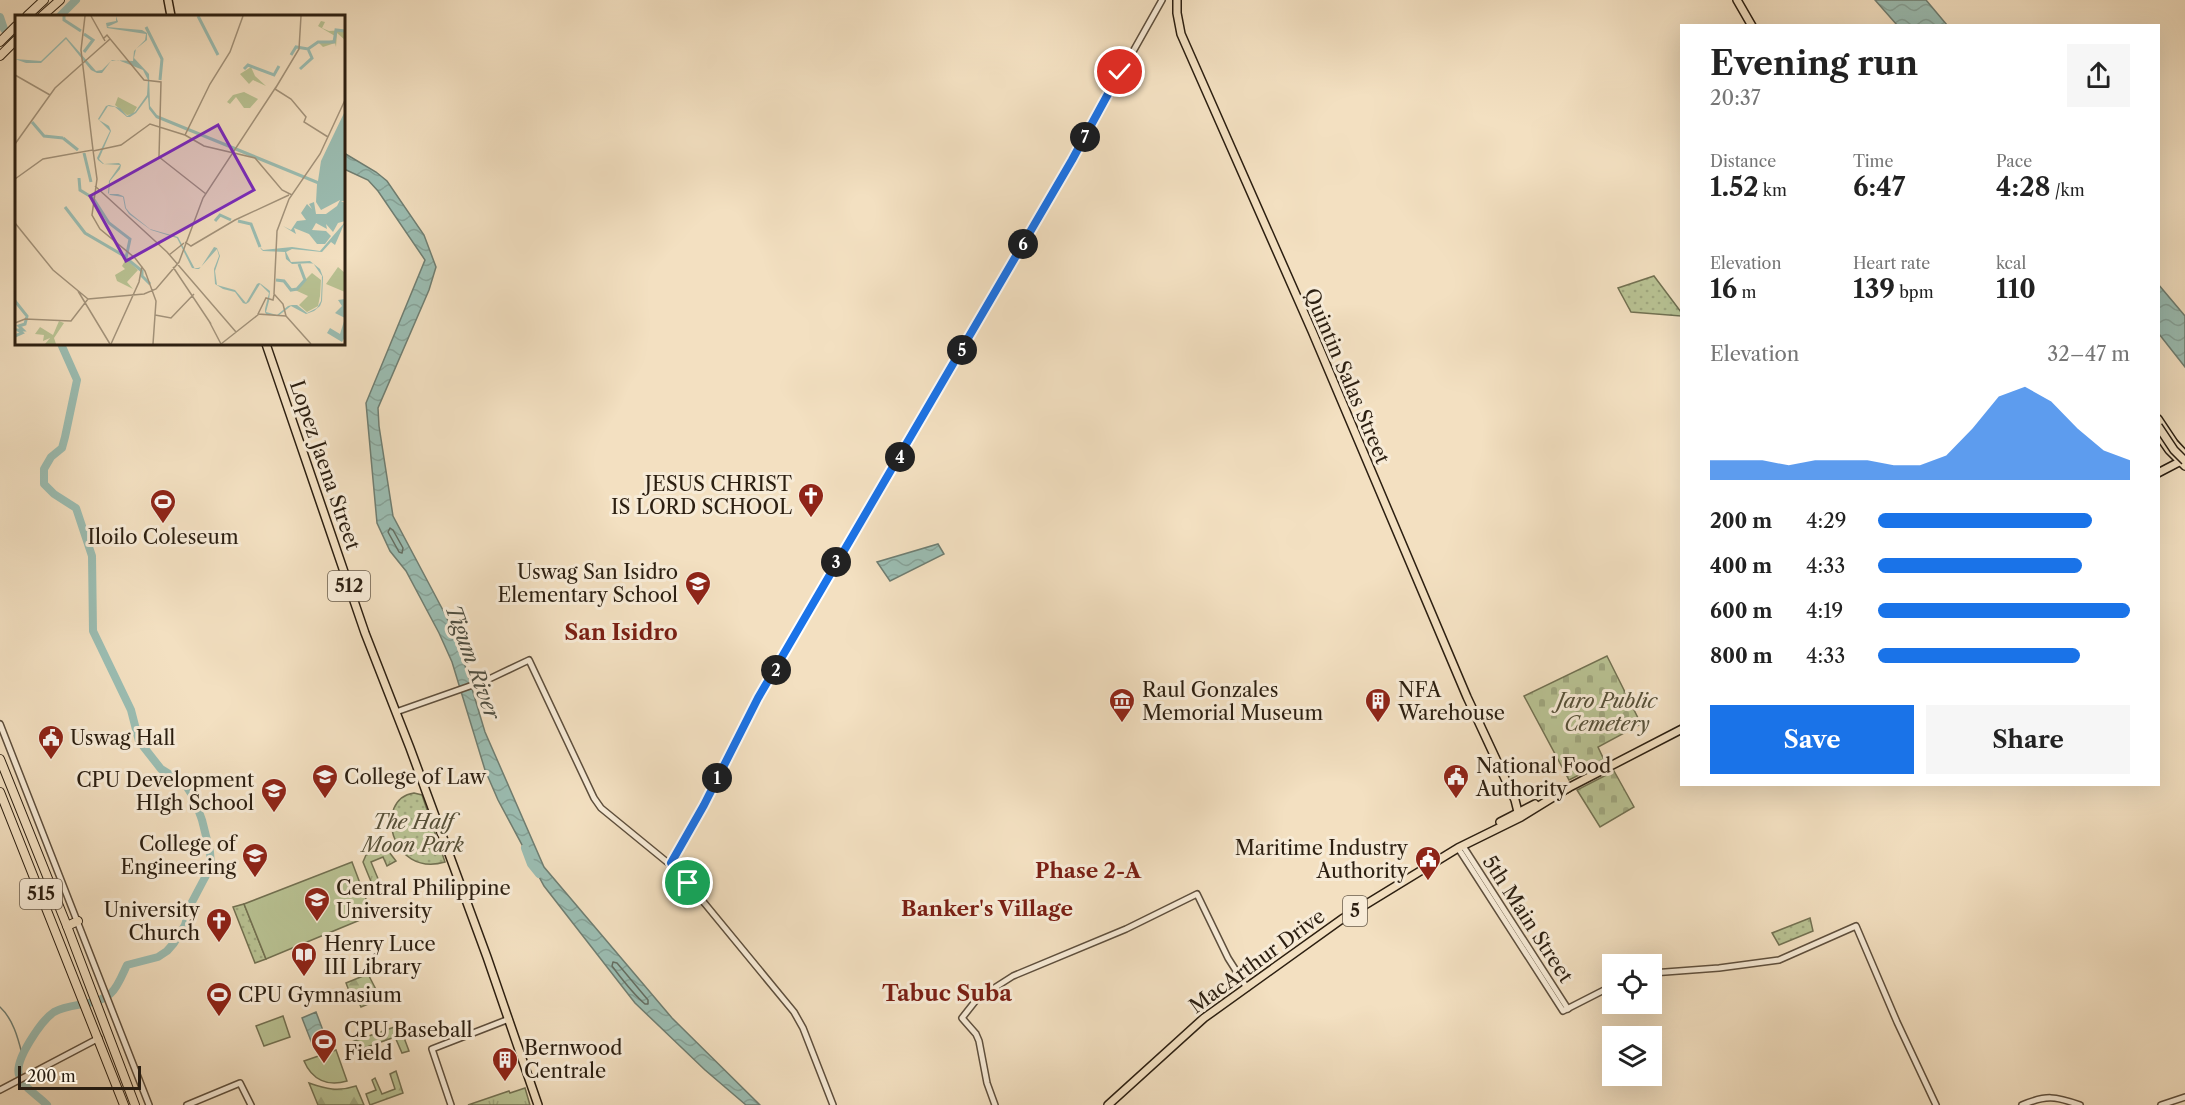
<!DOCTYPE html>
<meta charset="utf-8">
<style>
:root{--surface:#fff;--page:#f6f6f6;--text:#222;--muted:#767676;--accent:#1a73e8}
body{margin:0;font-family:"Libre Caslon Text",serif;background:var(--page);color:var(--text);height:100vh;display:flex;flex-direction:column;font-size:22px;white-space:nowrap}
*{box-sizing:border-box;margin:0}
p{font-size:20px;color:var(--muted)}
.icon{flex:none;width:33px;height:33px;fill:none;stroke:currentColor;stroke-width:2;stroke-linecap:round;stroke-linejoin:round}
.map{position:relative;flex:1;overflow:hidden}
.drawer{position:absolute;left:1680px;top:24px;width:480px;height:762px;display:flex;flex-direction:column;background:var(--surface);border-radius:0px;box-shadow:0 6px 24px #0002}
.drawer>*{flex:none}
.tools{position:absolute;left:1602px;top:954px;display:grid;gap:12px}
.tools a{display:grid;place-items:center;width:60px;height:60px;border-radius:0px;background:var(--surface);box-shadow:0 6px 24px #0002;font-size:30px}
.scale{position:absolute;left:18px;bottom:15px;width:123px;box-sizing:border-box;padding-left:6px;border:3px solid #2c1f11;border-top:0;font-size:16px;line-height:21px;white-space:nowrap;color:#2c1f11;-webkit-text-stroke:4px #f7ebd7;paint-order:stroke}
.pin{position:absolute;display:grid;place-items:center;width:51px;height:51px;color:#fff;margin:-26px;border:3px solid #fff;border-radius:50%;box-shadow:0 2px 6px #0007}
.km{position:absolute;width:30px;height:30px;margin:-15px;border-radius:50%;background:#222;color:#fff;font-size:16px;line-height:30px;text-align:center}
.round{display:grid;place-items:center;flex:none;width:63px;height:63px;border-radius:0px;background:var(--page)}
.headline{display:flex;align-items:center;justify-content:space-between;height:102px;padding:0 30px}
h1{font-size:33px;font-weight:800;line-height:45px}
.metrics{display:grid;grid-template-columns:repeat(3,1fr);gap:9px;height:102px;padding:6px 30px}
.metrics div{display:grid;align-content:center}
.metrics b{font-size:26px;font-weight:800}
.metrics small{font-size:16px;font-weight:400}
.metrics p{font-size:16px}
.chart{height:168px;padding:12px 30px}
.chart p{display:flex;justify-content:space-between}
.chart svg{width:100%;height:108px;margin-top:6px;fill:var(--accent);opacity:.7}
.action{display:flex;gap:12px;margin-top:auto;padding:12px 30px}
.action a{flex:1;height:69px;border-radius:0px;background:var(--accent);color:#fff;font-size:24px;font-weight:800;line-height:69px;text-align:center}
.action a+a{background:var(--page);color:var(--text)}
ul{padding:0 30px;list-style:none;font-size:20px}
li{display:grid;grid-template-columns:96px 72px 1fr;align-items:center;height:45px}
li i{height:15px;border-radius:8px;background:var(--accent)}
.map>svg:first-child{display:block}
.grass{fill:url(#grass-tufts);stroke:#727152;stroke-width:1.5}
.forest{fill:url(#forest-firs);stroke:#727152;stroke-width:1.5}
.cemetery{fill:url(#cemetery-stones);stroke:#727152;stroke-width:1.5}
.park{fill:url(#park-dots);stroke:#727152;stroke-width:1.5}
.garden{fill:#b9c394;stroke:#727152;stroke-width:1.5}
.water{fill:url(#water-waves);stroke:#6f7e72;stroke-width:1.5}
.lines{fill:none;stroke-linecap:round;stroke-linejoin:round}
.shore{stroke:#646e62;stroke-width:1.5}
.stream{stroke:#6f7e72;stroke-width:1.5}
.river{stroke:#9bbdb2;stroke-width:8}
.minor-casing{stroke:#5e4f3d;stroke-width:8}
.major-casing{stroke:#2c1f11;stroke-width:10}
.highway-casing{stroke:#2c1f11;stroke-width:10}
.minor{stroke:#f7ebd7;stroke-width:5}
.major{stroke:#f3e0c1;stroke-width:7}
.highway{stroke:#f3e0c1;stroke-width:8}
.major-bridge-casing{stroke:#2c1f11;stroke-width:10;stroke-linecap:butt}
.major-bridge{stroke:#f3e0c1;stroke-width:7}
.route-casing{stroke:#fff;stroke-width:12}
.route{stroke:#1a73e8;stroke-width:8}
.labels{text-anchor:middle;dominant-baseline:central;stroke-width:6;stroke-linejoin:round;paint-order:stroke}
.shield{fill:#f7ebd7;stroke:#695c4c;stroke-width:1.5}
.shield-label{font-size:18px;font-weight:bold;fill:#2c1f11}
.street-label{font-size:20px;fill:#2c1f11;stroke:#f7ebd7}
.poi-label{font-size:20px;fill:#2c1f11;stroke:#f7ebd7;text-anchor:start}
.park-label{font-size:20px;font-style:italic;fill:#565038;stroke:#f7ebd7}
.water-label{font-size:21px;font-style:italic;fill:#4d4e41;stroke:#f7ebd7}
.neighbourhood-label{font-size:21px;font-weight:bold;fill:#7a1f14;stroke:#f7ebd7}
.quarter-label{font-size:22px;font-weight:bold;fill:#7a1f14;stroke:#f7ebd7}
.inset-river{fill:none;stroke:#9bbdb2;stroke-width:3}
.inset-road{fill:none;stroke:#a3937b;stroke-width:1.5}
.view{fill:#7b2cbf;fill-opacity:0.15;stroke:#7b2cbf;stroke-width:3}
.inset-edge{fill:none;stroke:#2c1f11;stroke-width:3}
</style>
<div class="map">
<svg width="2185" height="1105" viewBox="0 0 2185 1105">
<defs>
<pattern id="grass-tufts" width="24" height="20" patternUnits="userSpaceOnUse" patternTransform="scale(1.5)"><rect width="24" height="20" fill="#b9c394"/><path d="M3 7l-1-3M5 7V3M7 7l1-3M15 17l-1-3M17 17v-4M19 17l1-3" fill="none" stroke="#9fa77f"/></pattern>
<pattern id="forest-firs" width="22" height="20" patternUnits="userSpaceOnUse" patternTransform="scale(1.5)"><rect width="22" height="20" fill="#b9c394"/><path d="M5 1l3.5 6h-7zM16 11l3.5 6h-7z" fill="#9fa77f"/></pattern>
<pattern id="cemetery-stones" width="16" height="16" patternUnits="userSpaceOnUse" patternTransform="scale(1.5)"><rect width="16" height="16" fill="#b9c394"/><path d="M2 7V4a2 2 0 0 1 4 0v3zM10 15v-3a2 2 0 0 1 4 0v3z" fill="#9fa77f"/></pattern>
<pattern id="park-dots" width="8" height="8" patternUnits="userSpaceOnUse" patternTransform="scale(1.5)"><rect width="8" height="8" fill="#b9c394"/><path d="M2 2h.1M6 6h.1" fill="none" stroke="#9fa77f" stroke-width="1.8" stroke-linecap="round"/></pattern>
<pattern id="water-waves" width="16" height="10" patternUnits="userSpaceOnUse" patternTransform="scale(1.5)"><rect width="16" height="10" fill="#9bbdb2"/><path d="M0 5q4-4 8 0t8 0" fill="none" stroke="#86a298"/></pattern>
</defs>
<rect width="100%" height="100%" fill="#f3e0c1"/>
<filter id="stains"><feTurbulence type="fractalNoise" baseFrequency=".00333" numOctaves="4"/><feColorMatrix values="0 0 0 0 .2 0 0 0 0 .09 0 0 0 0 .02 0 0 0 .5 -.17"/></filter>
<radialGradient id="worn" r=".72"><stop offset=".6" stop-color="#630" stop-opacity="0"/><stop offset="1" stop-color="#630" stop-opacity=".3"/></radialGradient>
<g class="grass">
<path d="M386 848 396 861 387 866 383 857 371 862 379 881 372 884 363 862 366 855Z"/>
<path d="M525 1088 530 1105H468L509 1091 510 1093Z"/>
</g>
<g class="forest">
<path d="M368 974 383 1003 373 1002 361 1007 355 994 351 996 346 983Z"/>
<path d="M403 1024 406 1033 403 1035 409 1051 402 1053 395 1037 350 1053 346 1044Z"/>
<path d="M396 1071 403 1093 370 1105 366 1094 376 1090 372 1080 375 1078 382 1094 395 1089 390 1074Z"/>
<path d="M309 1083C326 1089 338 1092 356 1086L364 1105H318Z"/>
</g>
<g class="cemetery">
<path d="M1607 656 1641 724 1598 747 1605 762 1569 780 1524 696Z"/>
<path d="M1614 771 1634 807 1600 827 1577 790Z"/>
</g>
<g class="park">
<path d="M1654 276 1681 312V316L1631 312 1618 288Z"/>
<path d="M414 793 422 795 445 862C390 878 373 799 414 793Z"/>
<path d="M244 904 266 959 255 963 233 907Z"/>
<path d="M1810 918 1813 931 1779 945 1772 933Z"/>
</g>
<g class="garden">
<path d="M352 862 372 915 266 959 244 904Z"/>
<path d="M283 1016 290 1037 264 1046 256 1026Z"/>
<path d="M336 1050 347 1081C328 1087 312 1080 304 1061Z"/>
</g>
<g class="water">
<path d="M1875 0H1926L1947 25H1897Z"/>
<path d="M344 153 376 172 387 181 424 235 436 267 429 290 378 408 379 426 393 516 445 614 460 649 485 732 544 867 672 1018 760 1105H746L705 1070 635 1003 544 886 498 800 485 770 452 662 439 633 406 571 390 551 377 523 366 403 425 260 378 191 368 180 344 169Z"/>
<path d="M2158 284 2185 316V367L2159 334Z"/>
<path d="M938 544 944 554 890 581 877 562Z"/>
<path d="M316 1012 327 1041 313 1046 302 1018Z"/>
</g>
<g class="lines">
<g class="shore">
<path d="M390 528 393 530 403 548 402 553 399 552 388 532Z"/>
<path d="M613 962 617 963 648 1000V1004H645C632 993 622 979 612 966Z"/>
</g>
<path class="stream" d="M0 1007C13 1019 18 1038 22 1054"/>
<g class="river">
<path d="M60 16 76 0"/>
<path d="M0 17 4 29 16 44"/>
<path d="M525 848 531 864 539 874"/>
<path d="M47 1105C38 1095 24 1089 19 1075 14 1060 42 1020 54 1012 71 1002 96 1007 111 993 118 987 123 973 127 965L158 957 167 951 174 943 185 925 192 902 211 866 210 852 202 820 194 798 185 784 161 769 139 741 131 710 93 631 92 556 76 508 54 494 44 484V469L51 457 62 448 65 437 77 380 61 344"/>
</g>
<defs>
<g id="minor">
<path d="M396 712 487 680 529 660 594 798 601 808 678 871 794 1012 803 1028 833 1105"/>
<path d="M0 724 149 1105"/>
<path d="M1463 846 1568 1009"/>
<path d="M1458 848 1563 1011 1612 986"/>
<path d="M671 863 704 805 758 698 1072 160 1162 0"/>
<path d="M1652 973 1719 968 1779 960 1856 926 1897 1022 1936 1105"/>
<path d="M0 1090 99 1038"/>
<path d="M187 1105 240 1083 251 1105"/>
<path d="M451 1105 432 1049 509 1019"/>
<path d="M995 1105 987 1083 979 1041 976 1034 962 1018 977 999 1013 976 1126 929 1197 894 1228 958 1247 988"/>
<path d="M2022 1105C2046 1095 2055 1096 2080 1105"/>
<path d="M2161 1105 2185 1097"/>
</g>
<g id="major">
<path d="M168 0 171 16"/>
<path d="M1177 0V13L1181 34 1312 331 1467 697 1515 800 1518 812"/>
<path d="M1737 0 1752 26"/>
<path d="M266 344 365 633 410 748 487 957 538 1105"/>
<path d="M2158 419 2174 443 2185 455"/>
<path d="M2158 434 2169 450 2185 466"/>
<path d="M2158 473 2183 460"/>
<path d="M1564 790 1682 729"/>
<path d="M1500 822 1535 804"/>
<path d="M1108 1105 1204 1018 1342 919 1458 848 1521 817 1568 788"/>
</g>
<g id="highway">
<path d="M27 16 44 0"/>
<path d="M42 16 60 0"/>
<path d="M0 42 16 26"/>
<path d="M0 56 16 40"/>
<path d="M0 759 67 926 135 1105"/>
<path d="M0 792 124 1105"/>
<path d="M67 926 78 921"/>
</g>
</defs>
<use href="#minor" class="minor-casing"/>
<use href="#major" class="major-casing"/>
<use href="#highway" class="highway-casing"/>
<use href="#minor" class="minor"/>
<use href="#major" class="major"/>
<use href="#highway" class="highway"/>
<defs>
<path id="major-bridge" d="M2158 426 2174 450 2185 461"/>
</defs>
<use href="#major-bridge" class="major-bridge-casing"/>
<use href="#major-bridge" class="major-bridge"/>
</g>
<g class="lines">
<defs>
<path id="route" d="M688 883 671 863 704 805 758 698 1072 160 1120 72"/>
</defs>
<use href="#route" class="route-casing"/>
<use href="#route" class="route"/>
</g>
<defs>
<symbol id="church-pin" viewBox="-11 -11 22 30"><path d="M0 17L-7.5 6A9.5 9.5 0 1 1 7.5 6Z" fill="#8f2418" stroke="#f7ebd7"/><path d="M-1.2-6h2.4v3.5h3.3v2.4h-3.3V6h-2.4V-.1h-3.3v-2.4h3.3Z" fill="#fff"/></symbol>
<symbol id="stadium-pin" viewBox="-11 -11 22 30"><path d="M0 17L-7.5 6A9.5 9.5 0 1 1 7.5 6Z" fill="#8f2418" stroke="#f7ebd7"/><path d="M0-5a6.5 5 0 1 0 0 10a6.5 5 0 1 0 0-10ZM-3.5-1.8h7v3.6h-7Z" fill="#fff"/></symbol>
<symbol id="school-pin" viewBox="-11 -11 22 30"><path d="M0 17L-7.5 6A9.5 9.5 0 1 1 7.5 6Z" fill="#8f2418" stroke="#f7ebd7"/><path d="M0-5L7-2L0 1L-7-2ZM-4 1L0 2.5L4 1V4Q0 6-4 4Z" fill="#fff"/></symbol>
<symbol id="museum-pin" viewBox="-11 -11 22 30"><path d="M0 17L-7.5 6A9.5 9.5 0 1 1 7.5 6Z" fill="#8f2418" stroke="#f7ebd7"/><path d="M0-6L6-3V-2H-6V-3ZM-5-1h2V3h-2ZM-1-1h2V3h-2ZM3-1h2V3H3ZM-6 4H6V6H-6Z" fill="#fff"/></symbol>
<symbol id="building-pin" viewBox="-11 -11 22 30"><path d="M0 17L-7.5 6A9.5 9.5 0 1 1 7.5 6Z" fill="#8f2418" stroke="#f7ebd7"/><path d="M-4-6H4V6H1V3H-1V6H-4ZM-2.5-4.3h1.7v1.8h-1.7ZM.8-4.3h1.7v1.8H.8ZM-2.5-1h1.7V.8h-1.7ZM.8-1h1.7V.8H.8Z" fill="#fff"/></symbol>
<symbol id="civic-pin" viewBox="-11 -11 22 30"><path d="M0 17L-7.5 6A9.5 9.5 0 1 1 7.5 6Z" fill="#8f2418" stroke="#f7ebd7"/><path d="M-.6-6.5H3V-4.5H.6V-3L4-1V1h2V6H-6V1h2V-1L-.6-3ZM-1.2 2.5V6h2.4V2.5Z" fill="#fff"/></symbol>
<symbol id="university-pin" viewBox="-11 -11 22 30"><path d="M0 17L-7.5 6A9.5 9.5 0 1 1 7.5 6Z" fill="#8f2418" stroke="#f7ebd7"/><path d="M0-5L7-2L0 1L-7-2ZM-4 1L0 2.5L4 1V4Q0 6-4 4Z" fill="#fff"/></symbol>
<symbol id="library-pin" viewBox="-11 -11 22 30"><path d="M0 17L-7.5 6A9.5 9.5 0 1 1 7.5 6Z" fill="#8f2418" stroke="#f7ebd7"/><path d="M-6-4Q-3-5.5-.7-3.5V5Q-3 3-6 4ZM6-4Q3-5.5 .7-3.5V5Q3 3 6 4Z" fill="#fff"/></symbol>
</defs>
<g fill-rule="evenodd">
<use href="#church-pin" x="796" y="481" width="30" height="40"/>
<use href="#stadium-pin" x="148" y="487" width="30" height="40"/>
<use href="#school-pin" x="683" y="569" width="30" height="40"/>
<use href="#museum-pin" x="1107" y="686" width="30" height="40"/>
<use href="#building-pin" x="1363" y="686" width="30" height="40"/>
<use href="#civic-pin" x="36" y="723" width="30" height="40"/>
<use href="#university-pin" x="310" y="762" width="30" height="40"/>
<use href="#civic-pin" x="1441" y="762" width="30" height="40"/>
<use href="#school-pin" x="259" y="776" width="30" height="40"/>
<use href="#university-pin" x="240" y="841" width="30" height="40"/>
<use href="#civic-pin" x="1413" y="844" width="30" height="40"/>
<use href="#university-pin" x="302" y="885" width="30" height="40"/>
<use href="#church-pin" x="204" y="906" width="30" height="40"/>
<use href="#library-pin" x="289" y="940" width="30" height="40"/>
<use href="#stadium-pin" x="204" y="980" width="30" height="40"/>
<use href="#stadium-pin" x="309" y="1027" width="30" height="40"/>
<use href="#building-pin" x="490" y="1045" width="30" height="40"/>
</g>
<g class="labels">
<g class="shield">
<rect x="328" y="571" width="42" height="30" rx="4.5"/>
<rect x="20" y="879" width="42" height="30" rx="4.5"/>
<rect x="1343" y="896" width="24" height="30" rx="4.5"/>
</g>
<g class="shield-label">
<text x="349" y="586">512</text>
<text x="41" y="894">515</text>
<text x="1355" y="911">5</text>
</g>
<g class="street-label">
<text transform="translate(1347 376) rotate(67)">Quintin Salas Street</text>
<text transform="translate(325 465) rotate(71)">Lopez Jaena Street</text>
<text transform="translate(1528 919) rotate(57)">5th Main Street</text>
<text transform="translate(1257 961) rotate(-36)">MacArthur Drive</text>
</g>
<g class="poi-label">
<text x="792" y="484" text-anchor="end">JESUS CHRIST<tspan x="792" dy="23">IS LORD SCHOOL</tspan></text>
<text x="163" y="537" text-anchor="middle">Iloilo Coleseum</text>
<text x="678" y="572" text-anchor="end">Uswag San Isidro<tspan x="678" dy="23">Elementary School</tspan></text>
<text x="1142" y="690">Raul Gonzales<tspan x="1142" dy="23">Memorial Museum</tspan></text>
<text x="1398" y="690">NFA<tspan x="1398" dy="23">Warehouse</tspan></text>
<text x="70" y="738">Uswag Hall</text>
<text x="1476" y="766">National Food<tspan x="1476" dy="23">Authority</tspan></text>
<text x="344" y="777">College of Law</text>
<text x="254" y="780" text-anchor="end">CPU Development<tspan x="254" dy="23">HIgh School</tspan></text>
<text x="236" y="844" text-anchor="end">College of<tspan x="236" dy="23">Engineering</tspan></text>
<text x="1408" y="848" text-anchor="end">Maritime Industry<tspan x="1408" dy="23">Authority</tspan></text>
<text x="336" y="888">Central Philippine<tspan x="336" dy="23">University</tspan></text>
<text x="200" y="910" text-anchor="end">University<tspan x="200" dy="23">Church</tspan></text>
<text x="324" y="944">Henry Luce<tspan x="324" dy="23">III Library</tspan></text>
<text x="238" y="995">CPU Gymnasium</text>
<text x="344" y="1030">CPU Baseball<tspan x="344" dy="23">Field</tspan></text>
<text x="524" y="1048">Bernwood<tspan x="524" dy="23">Centrale</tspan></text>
</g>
<g class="park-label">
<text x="1607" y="701">Jaro Public<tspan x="1607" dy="23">Cemetery</tspan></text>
<text x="413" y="822">The Half<tspan x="413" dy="23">Moon Park</tspan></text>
</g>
<g class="water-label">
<text transform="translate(473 662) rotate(70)">Tigum River</text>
</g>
<g class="neighbourhood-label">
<text x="1088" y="870">Phase 2-A</text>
<text x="987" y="908">Banker's Village</text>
</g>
<g class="quarter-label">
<text x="621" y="632">San Isidro</text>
<text x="947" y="993">Tabuc Suba</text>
</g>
</g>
<g transform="translate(15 15)">
<rect width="330" height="330" fill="#f3e0c1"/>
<path d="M103 82 122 92 118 99 112 100 100 90ZM111 244 123 255 112 267 118 274 102 266 100 260 110 254 107 251ZM323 252 330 258V277L311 269Z" fill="#b9c394"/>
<path d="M306 6 310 7 307 13 314 16 330 15V25L322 18 321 32 320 28 308 32 304 28 319 25 320 21 303 11ZM297 258 306 265 305 281 303 291 292 297 284 290 293 281 280 275Z" fill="#b9c394"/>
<path d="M236 52 240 61 251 71 238 65 234 69 225 59ZM229 77 243 84 235 93H229L221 82 215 89 212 87 218 80ZM44 306 49 308 39 323 41 329H30L35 323 28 326 29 320 20 319 25 312 38 320Z" fill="#b9c394"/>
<path d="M101 1 103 7 92 12 127 15 132 18V25L121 34 119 43 134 59 135 91 142 100 303 166 306 146 330 96V186H326L330 188V206L323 208 318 217 311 209 312 214 301 208 297 215 311 216 316 221 310 229H302L294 219 279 213 281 219 268 211 276 215 282 206 291 205 286 198 292 189 297 194 294 189 299 187 301 199H311L322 191 325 185 306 195 301 187 302 169 141 103 134 94 133 82 121 98 115 102H112L100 92 93 91 84 105 94 111 96 116 84 144 89 149 104 148 106 150 105 154 95 166 94 179H103L108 181 109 182 111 193 115 198 135 214 163 222 180 254 186 252 199 232 202 233 205 241 200 256 202 270 220 275 231 288 242 269 244 268 246 269 255 276 254 286 251 297 262 300 273 291 277 290H282L292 298 302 293 306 286 307 261 298 248 277 249 271 244 270 237 248 236 246 234 245 232 248 235 277 232 305 236 330 207 320 230 316 227 307 237 277 234 271 237 276 247 295 246 305 254 308 262 307 286 305 291 299 296 291 299 276 291 263 301 251 299 250 297V294L254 278 245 269 234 287 231 289 228 288 220 277 208 274 200 269 199 254 204 241 202 234 184 254 177 253 162 223 136 215 114 199 110 193 108 182 95 180 93 178 94 166 105 150 88 149 83 145 82 143 95 116 83 104 91 91 94 90 105 93 112 101 120 97 132 80 133 65 128 55 103 45 96 46 87 58H82L76 55 51 24 26 48H11L0 44 26 46 51 22 81 56 87 55 97 45 118 46 119 36 130 25 131 19 92 13 91 8 101 6ZM330 284V322L327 327 312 318 315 313 325 319 330 303 320 298 327 291 323 285Z" fill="#9bbdb2"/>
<path class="inset-river" d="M49 1V5L66 16M183 1 203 40M131 12 147 44 145 65M69 19 78 25 69 37M276 40 281 32 293 34 303 27H319L321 15 330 16M229 54 233 50 259 60 264 51M285 54 297 43 293 34M17 107 29 121 48 123M48 123 63 135M69 138 76 167M64 163 65 175 78 183 94 208 115 224 111 243 127 256V261L135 269M50 192 70 218 111 242M200 206 205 200 216 205M223 206 236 209 245 232M261 265 269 266 276 275 282 274 290 265 284 249M0 286 12 301 10 309 4 311 8 315H3L7 318 0 321"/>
<path class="inset-road" d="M76 1 90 26M88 24 92 20 129 65 146 67 144 142 191 179M68 48 95 24M0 60 35 80M260 74 284 34 286 1M260 74 276 84 291 102 289 107 313 122M170 120 189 131 240 143 267 175 277 180M0 129 40 73 68 48M78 135 82 164 77 200 85 214 120 243 130 256 141 286 138 329M78 136 106 130 135 109 170 120 195 69 215 37 228 1M0 164 28 144 78 135 66 35 70 1M80 171 152 237 221 317M0 208 38 255 73 284M170 227 176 231 220 205 274 180M154 240 169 228M158 252 196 309M63 276 95 329M259 280 258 285 251 283 243 299 271 301M73 284 129 279 141 274 164 247 188 183 261 72M140 300 156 303 179 279M271 301 268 289 259 279 262 216 274 184 305 139 330 85M271 301 296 329M194 306 206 329M0 308 10 304 56 306 73 284M96 329 124 267 127 251M206 329 244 299"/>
<path class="view" d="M203 110 239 175 111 246 75 181Z"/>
<rect width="330" height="330" class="inset-edge"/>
</g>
<rect width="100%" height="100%" filter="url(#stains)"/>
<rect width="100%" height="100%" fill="url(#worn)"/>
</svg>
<div class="tools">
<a><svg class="icon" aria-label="locate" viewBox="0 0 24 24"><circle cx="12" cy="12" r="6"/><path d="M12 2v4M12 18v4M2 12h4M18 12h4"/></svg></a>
<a><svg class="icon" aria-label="layers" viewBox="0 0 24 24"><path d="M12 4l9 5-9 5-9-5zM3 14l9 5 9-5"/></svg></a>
</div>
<div class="scale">200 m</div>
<div class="pin" style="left:688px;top:883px;background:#1e9e55"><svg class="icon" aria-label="arrive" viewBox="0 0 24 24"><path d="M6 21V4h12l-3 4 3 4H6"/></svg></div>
<div class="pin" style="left:1120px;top:72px;background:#d93025"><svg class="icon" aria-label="check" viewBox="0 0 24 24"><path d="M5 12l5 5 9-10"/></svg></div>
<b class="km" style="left:717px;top:778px">1</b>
<b class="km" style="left:776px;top:670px">2</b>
<b class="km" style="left:836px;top:562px">3</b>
<b class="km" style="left:900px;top:457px">4</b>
<b class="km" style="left:962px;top:350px">5</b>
<b class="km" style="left:1023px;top:244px">6</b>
<b class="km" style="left:1085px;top:137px">7</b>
<section class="drawer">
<div class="headline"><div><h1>Evening run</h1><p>20:37</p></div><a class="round"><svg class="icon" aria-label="share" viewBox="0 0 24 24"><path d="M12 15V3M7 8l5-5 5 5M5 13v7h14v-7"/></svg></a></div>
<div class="metrics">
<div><p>Distance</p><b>1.52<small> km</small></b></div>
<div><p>Time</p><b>6:47</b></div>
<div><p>Pace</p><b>4:28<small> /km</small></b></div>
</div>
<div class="metrics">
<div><p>Elevation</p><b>16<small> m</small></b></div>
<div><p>Heart rate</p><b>139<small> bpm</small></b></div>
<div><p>kcal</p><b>110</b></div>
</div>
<div class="chart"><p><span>Elevation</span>32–47 m</p>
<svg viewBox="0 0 160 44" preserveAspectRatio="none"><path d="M0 44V36L10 36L20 36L30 38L40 36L50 36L60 36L70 38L80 38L90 34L100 23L110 10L120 6L130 12L140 23L150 32L160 36V44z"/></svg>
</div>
<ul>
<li><b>200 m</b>4:29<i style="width:85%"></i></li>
<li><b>400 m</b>4:33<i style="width:81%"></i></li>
<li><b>600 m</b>4:19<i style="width:100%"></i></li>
<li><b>800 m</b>4:33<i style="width:80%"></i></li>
</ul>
<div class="action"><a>Save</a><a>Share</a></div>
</section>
</div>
